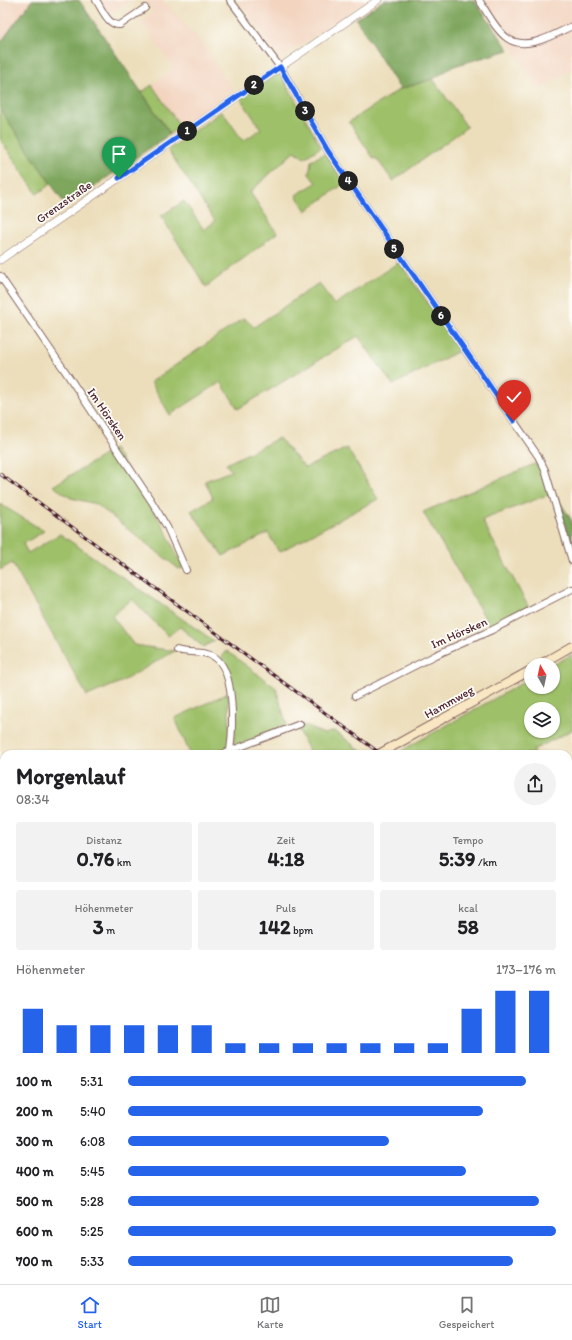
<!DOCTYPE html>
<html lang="de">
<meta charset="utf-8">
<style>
:root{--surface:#fff;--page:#f2f2f2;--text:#202124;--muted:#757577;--line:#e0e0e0;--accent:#2563eb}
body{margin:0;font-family:Itim,sans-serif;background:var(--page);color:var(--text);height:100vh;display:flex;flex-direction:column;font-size:15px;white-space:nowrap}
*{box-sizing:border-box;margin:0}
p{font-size:13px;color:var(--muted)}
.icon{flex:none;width:22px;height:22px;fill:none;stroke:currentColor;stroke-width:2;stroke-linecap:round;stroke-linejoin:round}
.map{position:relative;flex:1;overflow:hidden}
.details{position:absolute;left:0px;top:750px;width:572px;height:534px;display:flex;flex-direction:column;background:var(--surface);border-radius:12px 12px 0 0;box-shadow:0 1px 3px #0004}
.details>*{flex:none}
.needle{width:26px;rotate:351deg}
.controls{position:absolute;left:524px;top:658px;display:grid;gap:8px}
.controls a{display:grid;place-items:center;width:36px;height:36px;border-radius:50%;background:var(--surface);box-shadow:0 1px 3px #0004;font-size:20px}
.pin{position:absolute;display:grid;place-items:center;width:34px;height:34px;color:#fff;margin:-41px -17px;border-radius:50% 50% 50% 0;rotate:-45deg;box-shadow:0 0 4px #0007}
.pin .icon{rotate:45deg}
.km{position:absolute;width:20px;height:20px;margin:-10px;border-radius:50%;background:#222;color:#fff;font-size:11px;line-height:20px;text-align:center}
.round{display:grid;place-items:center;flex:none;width:42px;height:42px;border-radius:21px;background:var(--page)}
.summary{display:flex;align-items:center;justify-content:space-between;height:68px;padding:0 16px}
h1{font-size:22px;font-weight:700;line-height:30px}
.figures{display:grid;grid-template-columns:repeat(3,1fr);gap:6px;height:68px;padding:4px 16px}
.figures div{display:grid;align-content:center;border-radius:4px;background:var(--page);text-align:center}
.figures b{font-size:20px;font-weight:700}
.figures small{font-size:11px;font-weight:400}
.figures p{font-size:11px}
.chart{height:112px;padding:8px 16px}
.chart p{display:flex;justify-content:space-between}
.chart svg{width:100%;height:72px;margin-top:4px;stroke:var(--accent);stroke-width:6}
ul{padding:0 16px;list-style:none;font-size:13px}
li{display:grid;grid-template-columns:64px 48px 1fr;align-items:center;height:30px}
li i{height:10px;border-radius:5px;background:var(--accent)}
.dock{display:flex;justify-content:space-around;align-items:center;height:56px;border-top:1px solid var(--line);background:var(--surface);font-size:11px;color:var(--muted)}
.dock a{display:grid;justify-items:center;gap:2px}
.dock .selected{color:var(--accent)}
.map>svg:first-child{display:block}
.built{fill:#f3d4bf}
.green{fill:#9ec069;stroke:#74704a;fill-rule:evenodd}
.forest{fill:#7ea65d;stroke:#646244}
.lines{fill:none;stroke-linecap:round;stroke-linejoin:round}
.stream{stroke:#79ace6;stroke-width:1.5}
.minor-casing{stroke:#83625d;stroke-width:8}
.tertiary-casing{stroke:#83625d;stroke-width:8}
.secondary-casing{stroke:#83625d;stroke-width:10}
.minor{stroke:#fff;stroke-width:6}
.tertiary{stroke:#fff;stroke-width:7}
.secondary{stroke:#f9e7c3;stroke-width:8}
.rail-casing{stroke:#4a1f2b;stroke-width:3}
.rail{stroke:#fdfcf7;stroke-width:1.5;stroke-dasharray:4.5;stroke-linecap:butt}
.route-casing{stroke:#fff;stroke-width:8}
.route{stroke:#2563eb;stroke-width:5}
.labels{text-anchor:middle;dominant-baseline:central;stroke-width:3.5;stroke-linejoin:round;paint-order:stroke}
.street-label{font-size:12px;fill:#4a1f2b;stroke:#fdfcf7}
</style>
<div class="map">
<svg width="572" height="1284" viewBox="0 0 572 1284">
<rect width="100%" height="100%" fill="#fdfcf7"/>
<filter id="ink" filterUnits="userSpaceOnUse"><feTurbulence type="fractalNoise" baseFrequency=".025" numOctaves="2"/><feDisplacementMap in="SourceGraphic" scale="8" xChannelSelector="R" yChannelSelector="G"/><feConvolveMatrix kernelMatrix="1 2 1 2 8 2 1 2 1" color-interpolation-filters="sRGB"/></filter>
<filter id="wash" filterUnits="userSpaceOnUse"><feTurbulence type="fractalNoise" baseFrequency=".012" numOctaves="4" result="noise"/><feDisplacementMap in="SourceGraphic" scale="16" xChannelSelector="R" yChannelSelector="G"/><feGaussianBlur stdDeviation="0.9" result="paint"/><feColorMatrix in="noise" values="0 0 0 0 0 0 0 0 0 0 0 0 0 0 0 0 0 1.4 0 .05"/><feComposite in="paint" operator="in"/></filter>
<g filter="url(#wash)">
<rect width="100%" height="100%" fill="#ecdebb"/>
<g class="built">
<path d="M0 0H32L1 42H0Z"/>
<path d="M101 0H132L111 14Z"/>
<path d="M146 0H162L170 7 196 36 234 90 180 126 152 85 174 69 141 21 153 13Z"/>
<path d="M238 0H367L286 55 282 56 274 51Z"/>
<path d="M483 0H572V69L539 91Z"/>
</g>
<g class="green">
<path d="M280 72 321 147 304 158 295 151 250 192 277 233 206 287 161 216 184 201 204 230 215 221 168 150 222 111 243 141 261 129 240 98Z"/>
<path d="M433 79 467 127 393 181 376 158 374 159 349 122 400 89Z"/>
<path d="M152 85 180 126 170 134 142 92Z"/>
<path d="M0 109 51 184 37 194 0 139Z"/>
<path d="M325 153 345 183 306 211 296 195 316 183 309 174 311 161Z"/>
<path d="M399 262 461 350 393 385 358 336 238 409 221 382 170 415 151 382 244 318 254 327 319 283 334 305Z"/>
<path d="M279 438 305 468 347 448 378 499 279 552 268 533 223 556 191 511 213 498 205 481 231 471 226 464Z"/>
<path d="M114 449 164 527 183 568 179 569 96 504 71 498 53 486Z"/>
<path d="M539 462 550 494 482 520 529 608 491 628 423 512Z"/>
<path d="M0 504 44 531 23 544 28 553 60 534 214 641 203 647 180 627 168 636 132 599 112 616 134 645 175 651 121 682 87 696 12 563 0 570Z"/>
<path d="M227 651 276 688 287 726 234 747C234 716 238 684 221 658Z"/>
<path d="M572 654V730L533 750 535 754H401L399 752 531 678V687H553V665ZM531 709H553V731H531Z"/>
<path d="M228 693 230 731 228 749 215 754H190L175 718Z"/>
<path d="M304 725 324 734 335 731 361 751 356 754H311L297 728Z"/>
<path d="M4 1043V1265H2L0 1263V1048Z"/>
<path d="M0 1273H4V1280H133L139 1284H0Z"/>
</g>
<g class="forest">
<path d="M32 0H79L170 134 66 206 0 109V42H1Z"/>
<path d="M384 0H474L509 50 454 66 433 79 400 89 356 19Z"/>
<path d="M555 494 572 521V547Z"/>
</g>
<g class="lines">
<g class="stream">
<path d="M568 866 572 861"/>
<path d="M213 1284 215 1280"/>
</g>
</g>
</g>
<g filter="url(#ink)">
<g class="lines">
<defs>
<g id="minor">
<path d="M96 0C102 9 108 26 120 25L145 8"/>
<path d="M230 0 282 70 328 151 538 456 545 470 572 561"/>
<path d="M479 0C487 12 495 29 507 38 526 52 555 34 572 26"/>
<path d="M0 276 65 371 152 502 167 527 186 570"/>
<path d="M177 650C189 654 202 650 213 656 236 669 233 728 230 751"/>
<path d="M355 696 436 655 492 630 572 589"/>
<path d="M222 754 300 724"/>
<path d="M0 803 4 808"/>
<path d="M568 808 572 804"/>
<path d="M568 1004 572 1003"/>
<path d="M568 1019 572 1039"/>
<path d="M568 1114 572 1113"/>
<path d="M568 1145 572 1144"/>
<path d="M568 1181 572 1180"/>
<path d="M568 1231 572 1254"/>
<path d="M0 1267 4 1269"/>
<path d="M144 1280 151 1284"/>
<path d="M280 1280 284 1284"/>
<path d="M347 1280 349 1284"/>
<path d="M466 1280 469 1284"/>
</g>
<g id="tertiary">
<path d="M0 260 378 0"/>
<path d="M207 1284 208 1280"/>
</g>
<g id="secondary">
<path d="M539 665 572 646"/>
<path d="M379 754 531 670"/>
<path d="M568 923 572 926"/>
<path d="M0 1027 4 1022"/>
</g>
</defs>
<use href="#minor" class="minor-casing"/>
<use href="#tertiary" class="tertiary-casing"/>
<use href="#secondary" class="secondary-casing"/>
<use href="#minor" class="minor"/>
<use href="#tertiary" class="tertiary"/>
<use href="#secondary" class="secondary"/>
<defs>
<g id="rail">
<path d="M0 474 381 754"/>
<path d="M568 896 572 899"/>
</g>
</defs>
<use href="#rail" class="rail-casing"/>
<use href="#rail" class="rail"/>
</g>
</g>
<g class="lines" filter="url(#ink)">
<defs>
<path id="route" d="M119 178 280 67 328 151 514 421"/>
</defs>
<use href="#route" class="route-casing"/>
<use href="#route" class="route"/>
</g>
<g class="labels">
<g class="street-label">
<text transform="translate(64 202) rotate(-35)">Grenzstraße</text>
<text transform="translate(107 414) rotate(56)">Im Hörsken</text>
<text transform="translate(459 633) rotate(-24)">Im Hörsken</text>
<text transform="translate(449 702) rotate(-29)">Hammweg</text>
</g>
</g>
</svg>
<div class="controls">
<a><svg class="needle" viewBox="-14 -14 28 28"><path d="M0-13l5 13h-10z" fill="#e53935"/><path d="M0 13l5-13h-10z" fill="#757577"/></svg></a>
<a><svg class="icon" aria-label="layers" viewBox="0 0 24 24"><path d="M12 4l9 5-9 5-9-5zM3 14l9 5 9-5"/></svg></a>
</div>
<div class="pin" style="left:119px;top:178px;background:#1e9e55"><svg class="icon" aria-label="arrive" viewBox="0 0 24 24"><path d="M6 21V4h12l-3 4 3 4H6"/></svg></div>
<div class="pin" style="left:514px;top:421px;background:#d93025"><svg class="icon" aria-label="check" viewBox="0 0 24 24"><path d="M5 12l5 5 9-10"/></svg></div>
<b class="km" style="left:187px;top:131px">1</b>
<b class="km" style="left:254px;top:85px">2</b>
<b class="km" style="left:305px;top:111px">3</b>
<b class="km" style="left:348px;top:181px">4</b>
<b class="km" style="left:394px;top:249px">5</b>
<b class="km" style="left:441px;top:316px">6</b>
<section class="details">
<div class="summary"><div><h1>Morgenlauf</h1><p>08:34</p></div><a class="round"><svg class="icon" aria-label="share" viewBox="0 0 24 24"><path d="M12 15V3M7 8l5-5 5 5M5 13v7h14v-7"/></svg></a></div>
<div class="figures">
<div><p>Distanz</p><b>0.76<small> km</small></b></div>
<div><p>Zeit</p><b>4:18</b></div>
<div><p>Tempo</p><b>5:39<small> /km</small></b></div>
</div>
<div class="figures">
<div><p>Höhenmeter</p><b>3<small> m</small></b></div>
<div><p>Puls</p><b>142<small> bpm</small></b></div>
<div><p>kcal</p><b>58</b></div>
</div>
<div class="chart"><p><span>Höhenmeter</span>173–176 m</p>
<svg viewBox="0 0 160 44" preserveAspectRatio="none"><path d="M5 44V17M15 44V27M25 44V27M35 44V27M45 44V27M55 44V27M65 44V38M75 44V38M85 44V38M95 44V38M105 44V38M115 44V38M125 44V38M135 44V17M145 44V6M155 44V6"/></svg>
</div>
<ul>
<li><b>100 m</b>5:31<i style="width:93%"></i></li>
<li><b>200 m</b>5:40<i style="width:83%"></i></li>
<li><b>300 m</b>6:08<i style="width:61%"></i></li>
<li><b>400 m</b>5:45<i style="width:79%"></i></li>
<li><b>500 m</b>5:28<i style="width:96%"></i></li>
<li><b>600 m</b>5:25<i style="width:100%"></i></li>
<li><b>700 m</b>5:33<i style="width:90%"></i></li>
</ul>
</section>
</div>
<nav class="dock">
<a class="selected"><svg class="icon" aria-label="home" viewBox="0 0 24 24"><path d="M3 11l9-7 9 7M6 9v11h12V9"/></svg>Start</a>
<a><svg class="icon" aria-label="map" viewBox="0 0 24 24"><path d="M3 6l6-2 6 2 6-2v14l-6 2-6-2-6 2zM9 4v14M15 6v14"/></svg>Karte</a>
<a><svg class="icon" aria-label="saved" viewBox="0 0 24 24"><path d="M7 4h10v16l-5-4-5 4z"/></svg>Gespeichert</a>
</nav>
